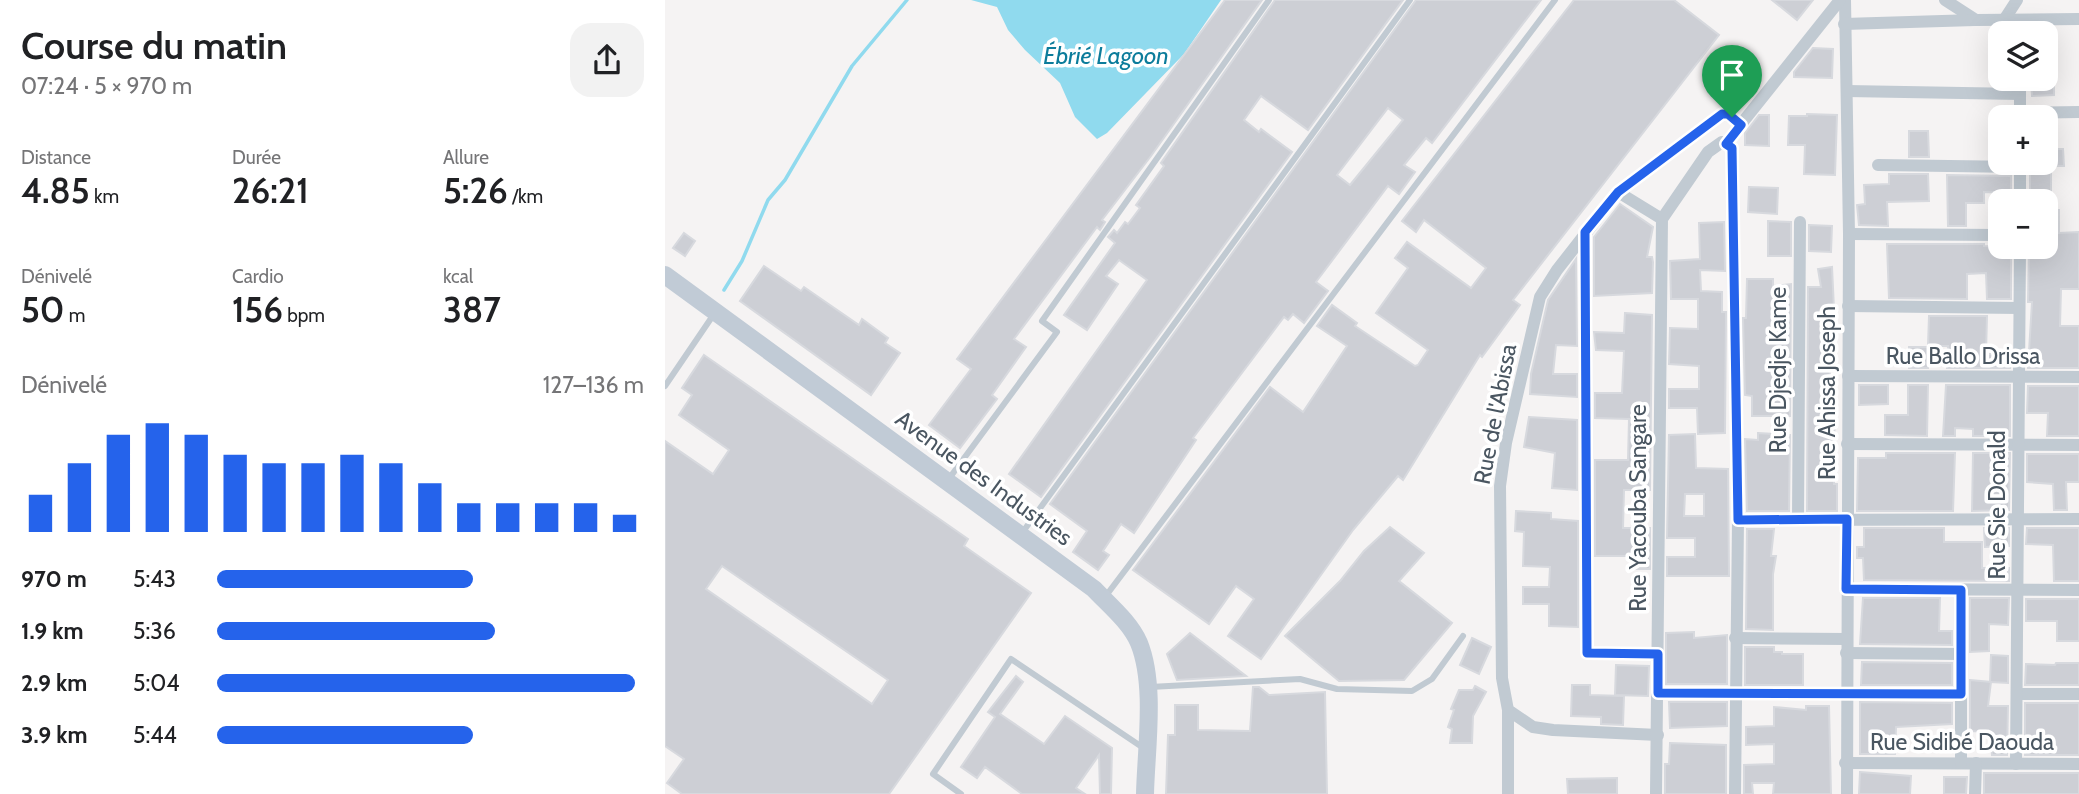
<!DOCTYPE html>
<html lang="fr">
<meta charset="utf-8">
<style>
:root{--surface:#fff;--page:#f2f2f2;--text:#202124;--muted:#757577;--accent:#2563eb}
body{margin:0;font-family:Cabin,sans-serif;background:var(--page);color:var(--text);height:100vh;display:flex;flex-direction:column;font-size:26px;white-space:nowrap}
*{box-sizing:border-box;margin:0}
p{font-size:23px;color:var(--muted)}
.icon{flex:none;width:38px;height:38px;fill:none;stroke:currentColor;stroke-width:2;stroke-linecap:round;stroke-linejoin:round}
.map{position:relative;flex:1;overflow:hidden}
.panel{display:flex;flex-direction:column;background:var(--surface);width:665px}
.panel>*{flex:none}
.tools{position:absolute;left:1323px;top:21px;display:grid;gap:14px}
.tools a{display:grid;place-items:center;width:70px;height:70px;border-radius:14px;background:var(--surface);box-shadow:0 7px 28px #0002;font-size:35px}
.pin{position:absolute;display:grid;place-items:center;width:60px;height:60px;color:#fff;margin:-72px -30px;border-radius:50% 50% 50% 0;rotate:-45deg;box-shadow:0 0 7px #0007}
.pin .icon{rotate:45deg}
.round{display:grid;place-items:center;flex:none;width:74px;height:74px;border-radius:21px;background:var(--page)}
.summary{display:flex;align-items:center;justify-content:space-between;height:119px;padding:0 21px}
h1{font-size:38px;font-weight:600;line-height:52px}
.stats{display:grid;grid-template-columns:repeat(3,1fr);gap:10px;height:119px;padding:7px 21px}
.stats div{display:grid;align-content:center}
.stats b{font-size:35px;font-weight:600}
.stats small{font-size:19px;font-weight:400}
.stats p{font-size:19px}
.chart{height:196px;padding:14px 21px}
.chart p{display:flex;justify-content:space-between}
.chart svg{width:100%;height:126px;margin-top:7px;stroke:var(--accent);stroke-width:6}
ul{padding:0 21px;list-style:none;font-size:23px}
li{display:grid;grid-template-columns:112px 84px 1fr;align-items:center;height:52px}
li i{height:18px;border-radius:9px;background:var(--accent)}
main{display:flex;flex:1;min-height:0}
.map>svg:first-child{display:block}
.water{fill:#90daee}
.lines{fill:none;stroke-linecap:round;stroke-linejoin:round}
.stream{stroke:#90daee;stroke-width:3.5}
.building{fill:#cdcfd5;stroke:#d7d9de;stroke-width:2;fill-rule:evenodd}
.lane{stroke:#c1cad2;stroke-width:6}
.street{stroke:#c1cad2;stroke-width:12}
.secondary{stroke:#c1cbd6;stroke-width:18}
.route-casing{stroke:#fff;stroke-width:14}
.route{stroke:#2563eb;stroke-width:9}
.labels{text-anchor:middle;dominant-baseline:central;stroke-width:7;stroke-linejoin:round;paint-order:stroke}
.street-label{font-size:23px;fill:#4a5661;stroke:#fff}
.water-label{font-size:24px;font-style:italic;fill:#0c7c9b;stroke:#fff}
</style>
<main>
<section class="panel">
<div class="summary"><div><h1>Course du matin</h1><p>07:24 · 5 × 970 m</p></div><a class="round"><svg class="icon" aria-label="share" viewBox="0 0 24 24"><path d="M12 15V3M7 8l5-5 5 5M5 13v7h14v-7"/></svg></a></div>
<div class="stats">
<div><p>Distance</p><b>4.85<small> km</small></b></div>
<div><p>Durée</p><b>26:21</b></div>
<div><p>Allure</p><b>5:26<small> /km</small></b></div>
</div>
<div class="stats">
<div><p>Dénivelé</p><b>50<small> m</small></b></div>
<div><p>Cardio</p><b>156<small> bpm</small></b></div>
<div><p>kcal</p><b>387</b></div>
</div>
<div class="chart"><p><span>Dénivelé</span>127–136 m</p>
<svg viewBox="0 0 160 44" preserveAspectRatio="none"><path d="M5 44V31M15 44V20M25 44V10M35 44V6M45 44V10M55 44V17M65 44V20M75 44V20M85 44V17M95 44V20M105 44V27M115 44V34M125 44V34M135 44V34M145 44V34M155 44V38"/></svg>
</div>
<ul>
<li><b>970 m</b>5:43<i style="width:60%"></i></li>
<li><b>1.9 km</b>5:36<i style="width:65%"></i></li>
<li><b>2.9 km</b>5:04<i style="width:98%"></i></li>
<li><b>3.9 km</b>5:44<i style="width:60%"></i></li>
</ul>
</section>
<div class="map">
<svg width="1414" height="794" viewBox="0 0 1414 794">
<rect width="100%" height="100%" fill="#f5f3f3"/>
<path class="water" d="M306 0H556L519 54 442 133 432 139 410 117 395 83 360 50 343 30 332 7Z"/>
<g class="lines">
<path class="stream" d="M59 290 77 261 103 200 120 180 187 66 242 0"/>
</g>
<g class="building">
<path d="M560 0H597L486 156 437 220 440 222 435 230 432 227 349 339 361 347 327 395 332 399 295 448 264 425 306 369 292 359Z"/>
<path d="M610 0H738L643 130 596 96 579 120 594 132 596 129 627 152 376 497 344 474 482 280 454 260 441 276 453 284 422 330 399 315 450 243 443 237 449 230 452 233 460 222 463 224 475 208 471 205 499 166 496 163Z"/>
<path d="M751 0H876L767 143 761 138 739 165 750 172 734 194 723 186 651 282 663 291 639 323 628 314 623 320 619 317 528 438 531 440 469 533 456 524 438 551 444 555 433 570 408 552 422 531 385 504ZM723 108 738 120 685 185 672 175Z"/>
<path d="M909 0H1009L1054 35 848 300 855 305 817 357 815 355 738 480 733 476 688 530 596 659 563 636 589 599 571 586 544 624 468 570 605 387 638 412 682 346 652 326 667 305 692 323 690 326 750 366 753 365 763 350 711 313 743 268 730 258 742 242 806 288 821 268 759 220 751 232 737 221Z"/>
<path d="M1107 0H1148L1132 20Z"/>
<path d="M1148 48 1168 49 1167 78 1129 77V72Z"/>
<path d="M1366 79H1389V95L1367 96Z"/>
<path d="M1142 114 1172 115 1170 175 1139 174 1140 145H1123L1124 116H1142Z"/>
<path d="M1094 115H1104V146L1080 145V133Z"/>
<path d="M1244 131H1263L1264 157H1244Z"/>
<path d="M1381 149H1398L1399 166H1386V201H1365V169L1369 168V163H1381Z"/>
<path d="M1224 174H1263L1264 201 1222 202 1223 226 1194 225 1192 205 1200 204 1199 185 1224 184Z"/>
<path d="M1282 175 1346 176V193L1319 192V203H1301V226H1283Z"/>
<path d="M1084 187 1113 188 1112 214 1083 212Z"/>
<path d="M955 204 988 227 982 257H987L988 262 987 293 929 296V237Z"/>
<path d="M1381 210H1394V233L1414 232V289H1396L1395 326H1414V368H1363L1367 302H1363L1364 247H1381Z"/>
<path d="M1103 221 1126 222V256H1103Z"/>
<path d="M1059 222 1060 271 1035 270 1036 291 1057 292V312H1061L1060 433 1033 434 1032 408H1004V389H1034V366L1004 364 1005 328 1033 329V299H1006L1005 261 1035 259 1034 223Z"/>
<path d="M1144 225 1167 226 1166 252 1144 251Z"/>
<path d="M19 233 30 241 20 256 8 248Z"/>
<path d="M1222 244H1319V246L1346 247V299H1322L1321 273 1302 274V299L1224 298Z"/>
<path d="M911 259 912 346 891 345 888 374H912V397L865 394 866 374 883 300Z"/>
<path d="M99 266 136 291 139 287 194 325 197 319 223 338 220 343 235 353 206 395 75 301Z"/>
<path d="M1167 267 1170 330H1168L1169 357H1164L1165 377H1170L1169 484H1172V511H1142L1143 287H1156L1153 269Z"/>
<path d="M1082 279H1108V286L1126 284 1125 416H1087V396L1080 395 1078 318H1081Z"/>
<path d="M960 313 987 315 985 490H959L958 528H985V569H968V556H930V460H963L964 419 930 418V393H957L959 351 931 350 929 332 959 333Z"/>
<path d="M1264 316H1322L1321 354H1345V368H1282L1283 346H1263Z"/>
<rect x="1244" y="347" width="19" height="21"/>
<path d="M39 355 303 539 299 546 366 593 224 794H17L2 783 19 759 0 746V441L48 474 64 450 14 415 27 395 17 388ZM57 566 223 680 207 704 41 589Z"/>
<path d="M1194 385H1223V404L1194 405Z"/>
<path d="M1243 385H1263L1262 436 1220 435V415H1243Z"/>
<path d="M1281 385H1345V436H1308V429L1290 428V436H1278Z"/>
<path d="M1363 386H1414V436H1382L1383 413H1362Z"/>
<path d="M864 417 912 420V490L887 488 890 453 859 447Z"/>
<path d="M1093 433 1125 435 1124 511H1082L1080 439 1093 440Z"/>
<path d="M1030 434 1031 468 1063 469 1064 576H1002V557H1030V538H1002L1004 435ZM1020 494H1039V516H1019Z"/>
<path d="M1221 453H1290L1288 511H1192L1193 458H1221Z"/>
<path d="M1308 453H1345L1344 510 1307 511Z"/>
<path d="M1362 454H1414V482H1401L1402 510H1389L1388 484 1362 482Z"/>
<path d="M851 511 886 513V519L913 521V627L884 626V604H858V587H884L885 567 858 566 859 532 850 531Z"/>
<path d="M725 527 759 553 734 581 787 623 739 680 674 681 620 636 675 581 699 551Z"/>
<path d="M1199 528H1279V542H1317V568H1344V581L1199 580 1198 558H1192V547H1199Z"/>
<path d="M1319 528H1344V546L1320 547Z"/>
<path d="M1362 528H1414V581H1389L1388 545 1361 544Z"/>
<path d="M1082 529H1109L1106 556H1111L1108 574V630L1081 629Z"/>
<path d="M1198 598H1275L1274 631H1287V645L1195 644Z"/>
<path d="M1305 598H1344L1343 625 1324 624V651L1305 652Z"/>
<path d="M1361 599H1414V641H1392V621H1361Z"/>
<path d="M1029 632V638L1062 635V684H1001V633Z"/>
<path d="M525 633 581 676 512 680 502 654Z"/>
<path d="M807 638 826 647 814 674 795 665Z"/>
<path d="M1080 647H1109V652H1117V654H1138V685H1080Z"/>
<path d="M1326 655 1343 656V683L1325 682Z"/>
<path d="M1197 662 1287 663V685H1196Z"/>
<path d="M1391 663H1414V685H1360L1361 664 1390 665Z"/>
<path d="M951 665 984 666 983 696 950 695Z"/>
<path d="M351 676 358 682 335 714 379 744 400 716 447 748 446 794H435L434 755 411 788 420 794H357L320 767 312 778 296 767 330 717 323 712Z"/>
<path d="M1305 680 1326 682 1323 706H1343L1342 755H1327L1325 732 1305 731Z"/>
<path d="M907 685H925V695L959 696 958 725 936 724V717L906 716Z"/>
<path d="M810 686 821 692 808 716 807 743H785L787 729 783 727 789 710 786 709 794 690H808Z"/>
<path d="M588 687H594L604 695 660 692 662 794H501L503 735H510V705H533V730L585 731Z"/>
<path d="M1004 702H1062V726L1005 728Z"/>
<path d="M1195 702 1287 703V724L1231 727 1230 754H1195Z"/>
<rect x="1360" y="703" width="54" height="52"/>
<path d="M1141 706H1164L1166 794H1108L1109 783H1087L1088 794H1079V765L1109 764V744L1081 745V727L1109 726V707L1141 710Z"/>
<path d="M1005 743 1061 745V794H1000V764H1004Z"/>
<path d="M1195 772 1246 776 1245 794H1194Z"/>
<rect x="1319" y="773" width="95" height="21"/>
<path d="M1279 777H1302L1301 794H1279Z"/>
<path d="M952 778V794H903L902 779Z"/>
</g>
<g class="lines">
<g class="lane">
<path d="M0 386 49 314"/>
<path d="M283 480 392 332 377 321 604 0"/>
<path d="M357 533 745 0"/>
<path d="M440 597 890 0"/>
<path d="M485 687 635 679 672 689 747 691 767 679 798 636"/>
<path d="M296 794 268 774 346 659 480 749"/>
</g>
<g class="street">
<path d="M1180 0 1184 234 1182 794"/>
<path d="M1280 0 1311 20 1414 19"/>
<path d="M1339 20 1352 0"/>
<path d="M1179 24 1310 20"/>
<path d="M1355 79V117"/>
<path d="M1182 91 1355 94"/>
<path d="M1355 113 1414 112"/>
<path d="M1061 143 1175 0"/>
<path d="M1355 163V201"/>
<path d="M1213 165 1355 167"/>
<path d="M953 192 997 219"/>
<path d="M920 232 922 653 993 654"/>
<path d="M1184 234 1335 235"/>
<path d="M1183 306 1354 308"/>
<path d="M1183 376 1414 377"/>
<path d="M1182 444 1414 445"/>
<path d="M1133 519 1135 222"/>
<path d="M1073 520 1414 519"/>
<path d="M1181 589 1414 590"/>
<path d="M1070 638 1181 639"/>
<path d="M1181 653 1296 654"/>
<path d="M993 693 1296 694"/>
<path d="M1352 694H1414"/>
<path d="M993 735 888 730 868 727 843 710 837 678 835 486 841 443 875 297 892 270 953 192 1057 114 1063 115 1076 125"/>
<path d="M1180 763 1414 764"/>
<path d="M1296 763V590"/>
<path d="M1351 764 1355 247"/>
<path d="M843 794V710"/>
<path d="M991 794 997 219 1043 152 1057 142 1067 148 1073 520 1070 794"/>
<path d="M1310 794 1311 763"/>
</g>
<path class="secondary" d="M0 275 429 589C444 605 465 622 474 643 491 685 481 749 480 794"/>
</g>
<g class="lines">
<defs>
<path id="route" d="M1057 114H1063L1076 125 1061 144 1067 148 1073 520 1182 519 1181 589 1296 590V694L993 693V654L922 653 920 232 953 192Z"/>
</defs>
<use href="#route" class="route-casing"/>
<use href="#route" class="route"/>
</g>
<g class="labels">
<g class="street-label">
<text x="1298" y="356">Rue Ballo Drissa</text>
<text transform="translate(1113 370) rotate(-90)">Rue Djedje Kame</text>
<text transform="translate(1162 393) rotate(-90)">Rue Ahissa Joseph</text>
<text transform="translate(830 414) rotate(-79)">Rue de l'Abissa</text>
<text transform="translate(319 478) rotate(36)">Avenue des Industries</text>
<text transform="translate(1332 505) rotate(-90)">Rue Sie Donald</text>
<text transform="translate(973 508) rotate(-90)">Rue Yacouba Sangare</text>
<text x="1297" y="742">Rue Sidibé Daouda</text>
</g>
<g class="water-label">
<text x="441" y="55">Ébrié Lagoon</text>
</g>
</g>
</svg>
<div class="tools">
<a><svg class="icon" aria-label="layers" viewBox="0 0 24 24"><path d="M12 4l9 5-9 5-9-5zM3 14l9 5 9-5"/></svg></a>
<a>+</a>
<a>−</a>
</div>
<div class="pin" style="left:1067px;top:117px;background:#1e9e55"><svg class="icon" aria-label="arrive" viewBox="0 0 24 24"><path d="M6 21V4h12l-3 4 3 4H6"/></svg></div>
</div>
</main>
